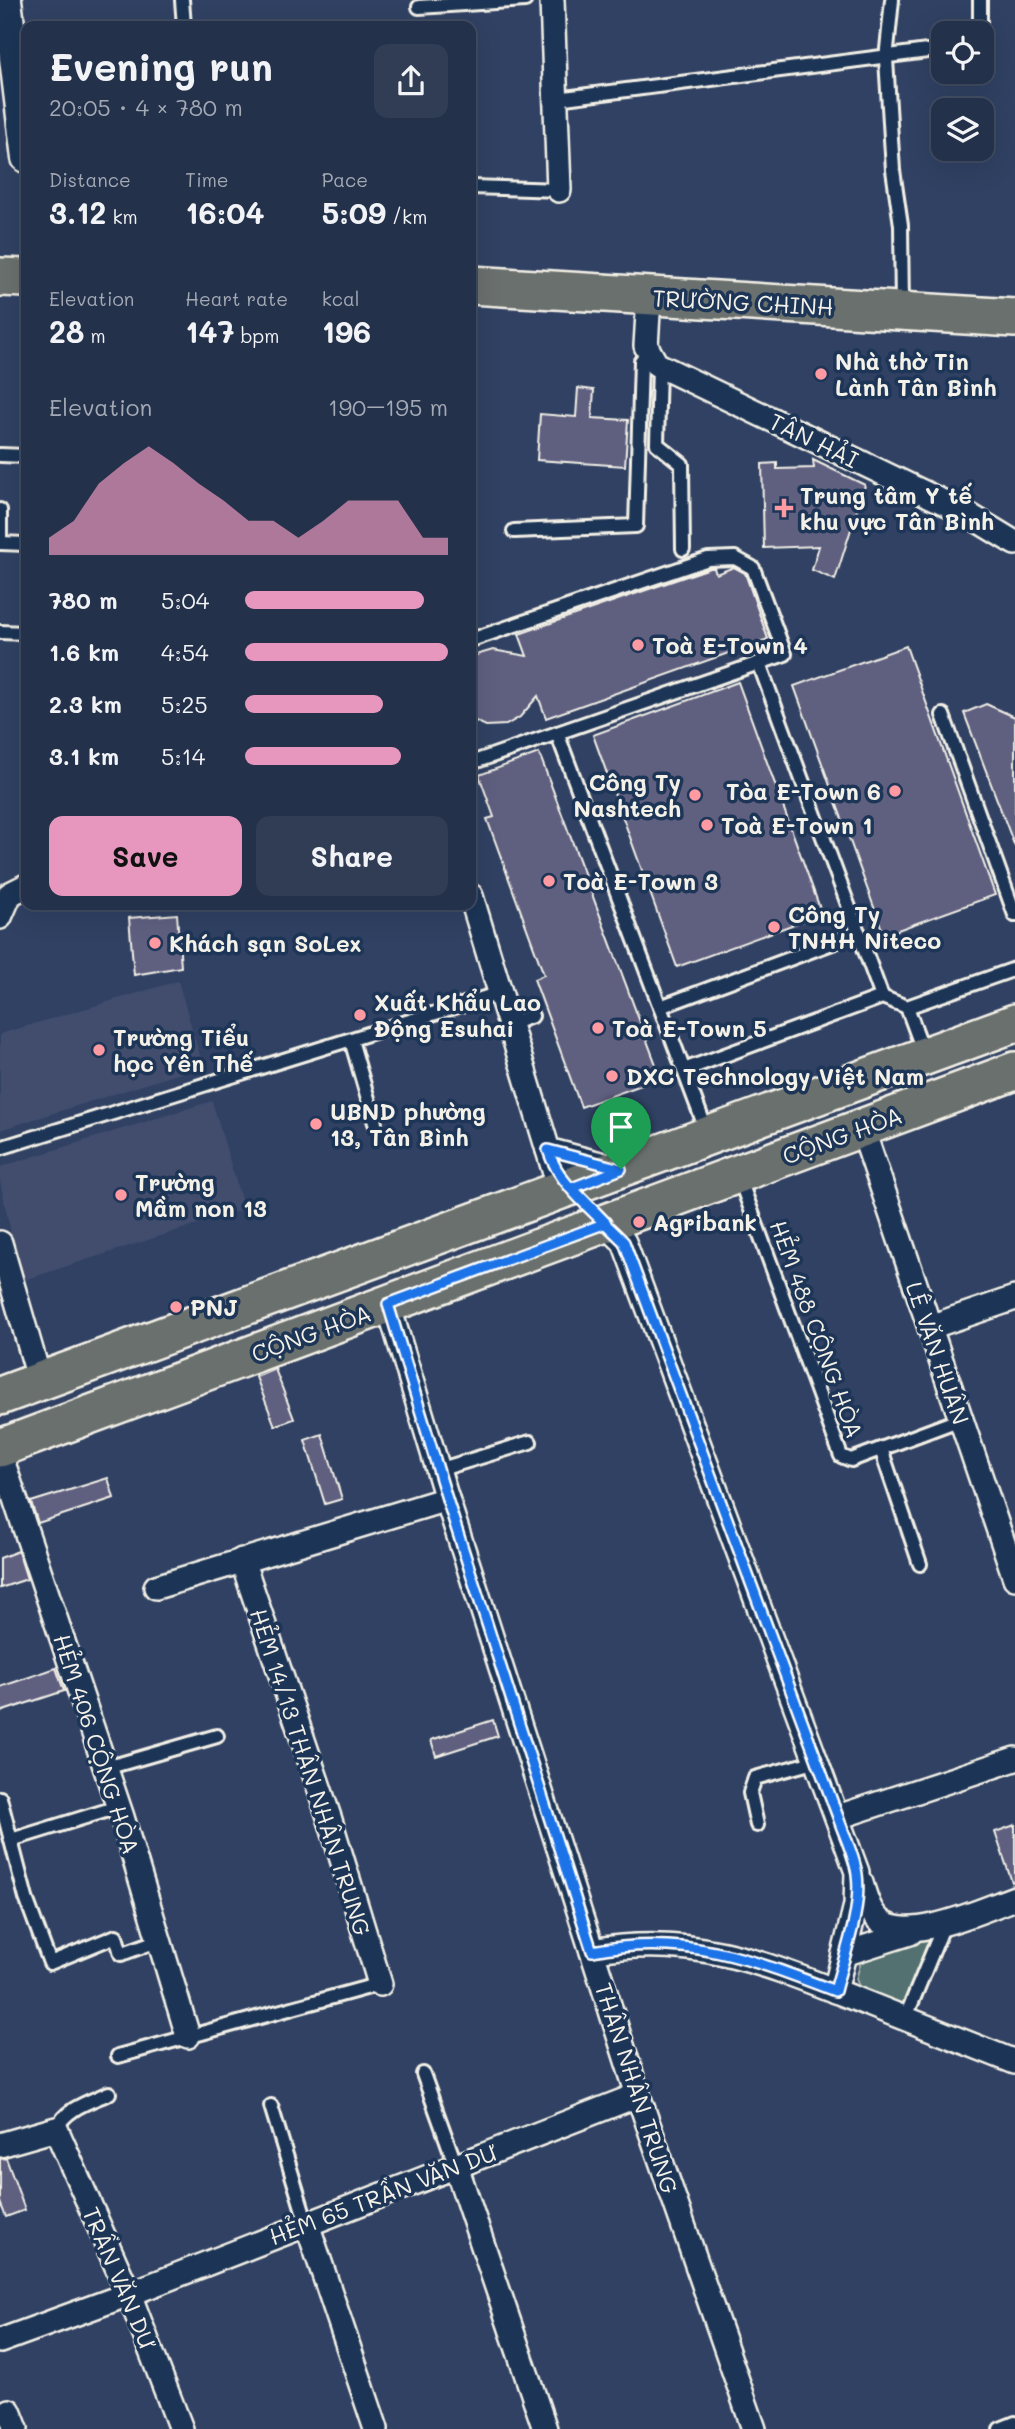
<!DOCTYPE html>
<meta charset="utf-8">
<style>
:root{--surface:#24314a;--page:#303d54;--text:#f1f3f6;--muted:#a3a9b5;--line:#414c62;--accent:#e797bd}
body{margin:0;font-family:Mali,sans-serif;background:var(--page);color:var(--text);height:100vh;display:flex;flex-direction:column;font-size:26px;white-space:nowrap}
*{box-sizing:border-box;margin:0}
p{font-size:23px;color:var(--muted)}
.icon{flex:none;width:38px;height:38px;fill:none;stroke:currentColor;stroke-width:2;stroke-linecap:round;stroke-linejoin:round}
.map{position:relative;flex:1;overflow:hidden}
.panel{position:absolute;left:21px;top:21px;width:455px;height:889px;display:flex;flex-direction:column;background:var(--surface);border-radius:14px;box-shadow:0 7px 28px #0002,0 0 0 2px var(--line)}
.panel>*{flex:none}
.tools{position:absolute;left:931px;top:21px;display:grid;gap:14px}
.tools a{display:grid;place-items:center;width:63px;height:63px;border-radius:14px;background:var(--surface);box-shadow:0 7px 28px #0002,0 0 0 2px var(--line);font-size:35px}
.pin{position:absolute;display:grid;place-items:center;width:60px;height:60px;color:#fff;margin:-72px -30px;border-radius:50% 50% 50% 0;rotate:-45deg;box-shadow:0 0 7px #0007}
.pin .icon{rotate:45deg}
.round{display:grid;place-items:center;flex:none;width:74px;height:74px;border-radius:14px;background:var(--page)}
.overview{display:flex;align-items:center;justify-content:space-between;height:119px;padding:0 28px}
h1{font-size:38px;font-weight:800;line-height:52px}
.figures{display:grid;grid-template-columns:repeat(3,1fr);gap:10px;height:119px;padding:7px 28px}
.figures div{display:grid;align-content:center}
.figures b{font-size:30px;font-weight:800}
.figures small{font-size:19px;font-weight:400}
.figures p{font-size:19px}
.chart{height:196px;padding:14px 28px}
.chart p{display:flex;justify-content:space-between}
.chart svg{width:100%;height:126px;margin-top:7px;fill:var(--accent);opacity:.7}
.primary-button{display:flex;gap:14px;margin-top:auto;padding:14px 28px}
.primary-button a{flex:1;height:80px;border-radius:14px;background:var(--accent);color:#111;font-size:28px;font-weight:800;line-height:80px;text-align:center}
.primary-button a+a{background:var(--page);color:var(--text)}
ul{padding:0 28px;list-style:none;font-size:23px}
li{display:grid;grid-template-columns:112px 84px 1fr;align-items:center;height:52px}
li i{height:18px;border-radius:9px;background:var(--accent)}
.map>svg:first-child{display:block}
.built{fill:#424d6e}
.green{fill:#53716f;stroke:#a4b1ac;stroke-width:2}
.building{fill:#5f5f80;stroke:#f4f1e8;stroke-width:2}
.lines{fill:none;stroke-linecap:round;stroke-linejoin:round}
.service-casing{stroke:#f4f1e8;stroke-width:18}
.minor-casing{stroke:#f4f1e8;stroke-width:28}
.tertiary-casing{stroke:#f4f1e8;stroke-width:33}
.primary-casing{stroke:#f4f1e8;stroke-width:42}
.service{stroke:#1d3557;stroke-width:12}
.minor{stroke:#1d3557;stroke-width:23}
.tertiary{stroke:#1d3557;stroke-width:28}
.primary{stroke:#6a706d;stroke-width:37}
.route-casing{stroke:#fff;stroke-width:14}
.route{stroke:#1a73e8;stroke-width:9}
.poi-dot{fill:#ff9aa2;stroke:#1d3557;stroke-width:2.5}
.labels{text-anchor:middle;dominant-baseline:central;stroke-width:7;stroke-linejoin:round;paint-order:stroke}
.street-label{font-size:23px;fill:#f4f1e8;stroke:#1d3557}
.poi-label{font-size:23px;font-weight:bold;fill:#f4f1e8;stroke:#1d3557;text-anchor:start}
</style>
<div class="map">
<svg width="1015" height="2429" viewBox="0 0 1015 2429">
<rect width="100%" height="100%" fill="#304163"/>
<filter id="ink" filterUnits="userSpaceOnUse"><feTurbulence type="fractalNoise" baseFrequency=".0143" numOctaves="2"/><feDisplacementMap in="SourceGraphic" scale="14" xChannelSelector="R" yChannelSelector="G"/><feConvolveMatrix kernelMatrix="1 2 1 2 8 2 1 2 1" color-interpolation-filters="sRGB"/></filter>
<g filter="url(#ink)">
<g class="built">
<path d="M178 981 203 1066 0 1130V1034Z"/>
<path d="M212 1101 244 1209 21 1281 0 1181V1167Z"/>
</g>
<path class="green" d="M923 1934 931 1942 902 2009 860 1989 856 1979 862 1958Z"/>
<g class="building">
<path d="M578 388 594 390 592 418 628 420 625 466 537 460 540 414 576 417Z"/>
<path d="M813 460 865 485 835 580 812 570 819 546 764 548 762 464 777 463V469L814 468Z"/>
<path d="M734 567 745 573 768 639 546 718 538 696 520 717 506 725 486 726 471 719V658L476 655 493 650 527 656 519 634 710 568H714L716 574Z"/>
<path d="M906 646 995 895 884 935 794 686Z"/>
<path d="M738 682 822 914 677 967 593 735Z"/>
<path d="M986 704 1015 717V847L964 713Z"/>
<path d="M539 753 661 1078 581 1107 534 979 544 975 487 819 494 817 479 775Z"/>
<path d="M177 914 181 967 134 975 129 918Z"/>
<path d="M275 1369 294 1419 275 1426 256 1377Z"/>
<path d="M322 1434 342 1499 325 1504 305 1440Z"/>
<path d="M108 1478 114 1498 38 1523 31 1502Z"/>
<path d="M18 1551 27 1579 0 1588V1558Z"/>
<path d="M56 1668 64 1691 0 1712V1687Z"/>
<path d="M493 1720 498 1736 436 1756 431 1740Z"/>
<path d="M1015 1825V1881L1012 1882 995 1832Z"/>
<path d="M6 2158 25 2210 6 2217 0 2202V2159Z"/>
</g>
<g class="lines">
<defs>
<g id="service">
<path d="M182 0 184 26"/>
<path d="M892 0 886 59 893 170 901 225 902 308"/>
<path d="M980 0V33"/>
<path d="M419 7 525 0"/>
<path d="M557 99 943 49"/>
<path d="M471 187 559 190"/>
<path d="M659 366 657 444 682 464 683 549"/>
<path d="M0 455 26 456"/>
<path d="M0 510V538"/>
<path d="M514 531 636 526 641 361 648 353"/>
<path d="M0 543 26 544"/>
<path d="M0 632 26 633"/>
<path d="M471 640 708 559 735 558 753 568 785 654 471 763"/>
<path d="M759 663 882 997"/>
<path d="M943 715 1015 915"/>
<path d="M557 733 707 1132"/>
<path d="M660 1007 859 933"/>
<path d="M907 1007 924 1053"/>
<path d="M510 1024 532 1016"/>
<path d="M351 1040 375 1123"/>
<path d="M684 1070 882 997 907 1007 1015 969"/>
<path d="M0 1148 500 993"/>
<path d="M739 1177 841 1456 851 1460 961 1419"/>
<path d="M881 1449 920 1564"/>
<path d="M438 1470 530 1442"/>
<path d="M106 1768 217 1736"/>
<path d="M0 1798 26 1898 50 1963 116 1936 121 1954 157 1941"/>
<path d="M757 1825 750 1793 755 1778 817 1761"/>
<path d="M11 1840 118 1807"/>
<path d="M905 2019 945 1922"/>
<path d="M118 2056 380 1984"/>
<path d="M423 2074 456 2166"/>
<path d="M271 2106 307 2224"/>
<path d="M56 2129C66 2108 89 2102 109 2093"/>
<path d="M1000 2429 1015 2423"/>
</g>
<g id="minor">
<path d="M552 0 559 190"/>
<path d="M649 297 646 346 656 364 964 512 1015 543"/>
<path d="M471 896 554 1170 572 1188"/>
<path d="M0 917 10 894 26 886"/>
<path d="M862 1128 1015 1578"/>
<path d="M548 1150 616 1168"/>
<path d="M605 1223 624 1242 857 1872 856 1905 835 1991"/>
<path d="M0 1243 40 1381"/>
<path d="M388 1304 447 1499 638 2095 754 2429"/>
<path d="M930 1327 1015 1298"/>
<path d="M0 1454 122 1817 188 2036"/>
<path d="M242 1560 330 1820 380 1984"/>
<path d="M156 1587 447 1499"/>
<path d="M838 1817 1015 1759"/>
<path d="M861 1883C865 1896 869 1912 880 1921 908 1945 984 1909 1015 1898"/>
<path d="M592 1951C693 1933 764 1963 856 1999 909 2020 962 2041 1015 2062"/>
<path d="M844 1954 910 1933"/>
<path d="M0 2145 56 2129 129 2294 181 2429"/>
<path d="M456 2166 545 2429"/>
<path d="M307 2224 376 2429"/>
<path d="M0 2341 129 2294 638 2095"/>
<path d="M9 2411 16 2429"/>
</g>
<path id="tertiary" d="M7 0 26 158"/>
<g id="primary">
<path d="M0 277 26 278"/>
<path d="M471 285 1015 318"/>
<path d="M0 1396 1015 1023"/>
<path d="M0 1448 1015 1071"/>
</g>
</defs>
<use href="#service" class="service-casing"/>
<use href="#minor" class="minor-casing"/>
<use href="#tertiary" class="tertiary-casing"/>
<use href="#primary" class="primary-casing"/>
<use href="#service" class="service"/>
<use href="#minor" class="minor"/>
<use href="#tertiary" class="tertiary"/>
<use href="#primary" class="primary"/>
</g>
</g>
<g class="lines" filter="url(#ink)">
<defs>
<path id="route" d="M621 1169 572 1188 606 1223 388 1304 447 1499 592 1951C686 1934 749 1958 835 1991 844 1955 862 1911 857 1874 854 1855 844 1835 838 1817L624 1242C598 1215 559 1186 548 1150L621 1169"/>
</defs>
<use href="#route" class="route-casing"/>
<use href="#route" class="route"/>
</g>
<g class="poi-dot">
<circle cx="821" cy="374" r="7"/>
<path d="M780.5 497.5h7v7h7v7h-7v7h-7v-7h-7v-7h7z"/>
<circle cx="638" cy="645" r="7"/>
<circle cx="895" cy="791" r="7"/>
<circle cx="695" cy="795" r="7"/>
<circle cx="707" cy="825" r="7"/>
<circle cx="549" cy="881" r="7"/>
<circle cx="774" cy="927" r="7"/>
<circle cx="155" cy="943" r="7"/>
<circle cx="360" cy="1015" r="7"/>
<circle cx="598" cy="1028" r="7"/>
<circle cx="99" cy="1050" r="7"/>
<circle cx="612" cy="1076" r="7"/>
<circle cx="316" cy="1124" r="7"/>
<circle cx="121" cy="1195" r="7"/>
<circle cx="639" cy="1222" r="7"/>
<circle cx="176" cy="1307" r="7"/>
</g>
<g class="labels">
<g class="street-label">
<text transform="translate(743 302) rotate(3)">TRƯỜNG CHINH</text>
<text transform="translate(814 440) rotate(26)">TÂN HẢI</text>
<text transform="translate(842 1135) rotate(-20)">CỘNG HÒA</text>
<text transform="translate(817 1329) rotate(70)">HẺM 488 CỘNG HÒA</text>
<text transform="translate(311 1333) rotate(-20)">CỘNG HÒA</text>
<text transform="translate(938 1353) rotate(71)">LÊ VĂN HUÂN</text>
<text transform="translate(97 1744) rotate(72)">HẺM 406 CỘNG HÒA</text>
<text transform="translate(311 1772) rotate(72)">HẺM 14/13 THÂN NHÂN TRUNG</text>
<text transform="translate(637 2088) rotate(72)">THÂN NHÂN TRUNG</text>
<text transform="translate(383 2194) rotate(-21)">HẺM 65 TRẦN VĂN DƯ</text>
<text transform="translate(120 2278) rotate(67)">TRẦN VĂN DƯ</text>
</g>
<g class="poi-label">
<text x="835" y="361">Nhà thờ Tin<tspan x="835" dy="26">Lành Tân Bình</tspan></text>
<text x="800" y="495">Trung tâm Y tế<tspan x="800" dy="26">khu vực Tân Bình</tspan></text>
<text x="652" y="645">Toà E-Town 4</text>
<text x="681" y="782" text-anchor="end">Công Ty<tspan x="681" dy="26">Nashtech</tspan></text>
<text x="881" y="791" text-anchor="end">Tòa E-Town 6</text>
<text x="721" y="825">Toà E-Town 1</text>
<text x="563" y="881">Toà E-Town 3</text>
<text x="788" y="914">Công Ty<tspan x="788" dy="26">TNHH Niteco</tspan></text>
<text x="169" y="943">Khách sạn SoLex</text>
<text x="374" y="1002">Xuất Khẩu Lao<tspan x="374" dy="26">Động Esuhai</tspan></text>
<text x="612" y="1028">Toà E-Town 5</text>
<text x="113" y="1037">Trường Tiểu<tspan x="113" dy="26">học Yên Thế</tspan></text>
<text x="626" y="1076">DXC Technology Việt Nam</text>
<text x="330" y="1111">UBND phường<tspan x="330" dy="26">13, Tân Bình</tspan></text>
<text x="135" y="1182">Trường<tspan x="135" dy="26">Mầm non 13</tspan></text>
<text x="653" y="1222">Agribank</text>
<text x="190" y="1307">PNJ</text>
</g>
</g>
</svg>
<div class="tools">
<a><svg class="icon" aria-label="locate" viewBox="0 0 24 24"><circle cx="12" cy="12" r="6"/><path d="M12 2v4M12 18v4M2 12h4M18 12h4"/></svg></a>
<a><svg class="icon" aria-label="layers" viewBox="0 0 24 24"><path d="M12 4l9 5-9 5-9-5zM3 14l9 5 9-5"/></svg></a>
</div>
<div class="pin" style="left:621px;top:1169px;background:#1e9e55"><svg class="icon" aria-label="arrive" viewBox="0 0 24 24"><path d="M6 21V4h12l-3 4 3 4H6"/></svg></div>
<section class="panel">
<div class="overview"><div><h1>Evening run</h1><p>20:05 · 4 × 780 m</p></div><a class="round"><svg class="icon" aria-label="share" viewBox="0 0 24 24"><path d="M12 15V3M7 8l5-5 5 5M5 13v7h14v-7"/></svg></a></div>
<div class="figures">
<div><p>Distance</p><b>3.12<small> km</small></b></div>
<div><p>Time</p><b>16:04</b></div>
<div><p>Pace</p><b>5:09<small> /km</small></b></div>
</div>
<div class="figures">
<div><p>Elevation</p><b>28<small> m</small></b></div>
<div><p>Heart rate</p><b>147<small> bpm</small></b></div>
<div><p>kcal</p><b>196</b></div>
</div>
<div class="chart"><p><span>Elevation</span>190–195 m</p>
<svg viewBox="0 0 160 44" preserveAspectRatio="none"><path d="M0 44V38L10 32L20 19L30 12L40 6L50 12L60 19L70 25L80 32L90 32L100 38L110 32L120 25L130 25L140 25L150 38L160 38V44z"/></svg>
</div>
<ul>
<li><b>780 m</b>5:04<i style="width:88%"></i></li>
<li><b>1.6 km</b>4:54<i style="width:100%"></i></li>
<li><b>2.3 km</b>5:25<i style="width:68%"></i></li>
<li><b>3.1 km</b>5:14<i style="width:77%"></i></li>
</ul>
<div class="primary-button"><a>Save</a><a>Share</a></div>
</section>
</div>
